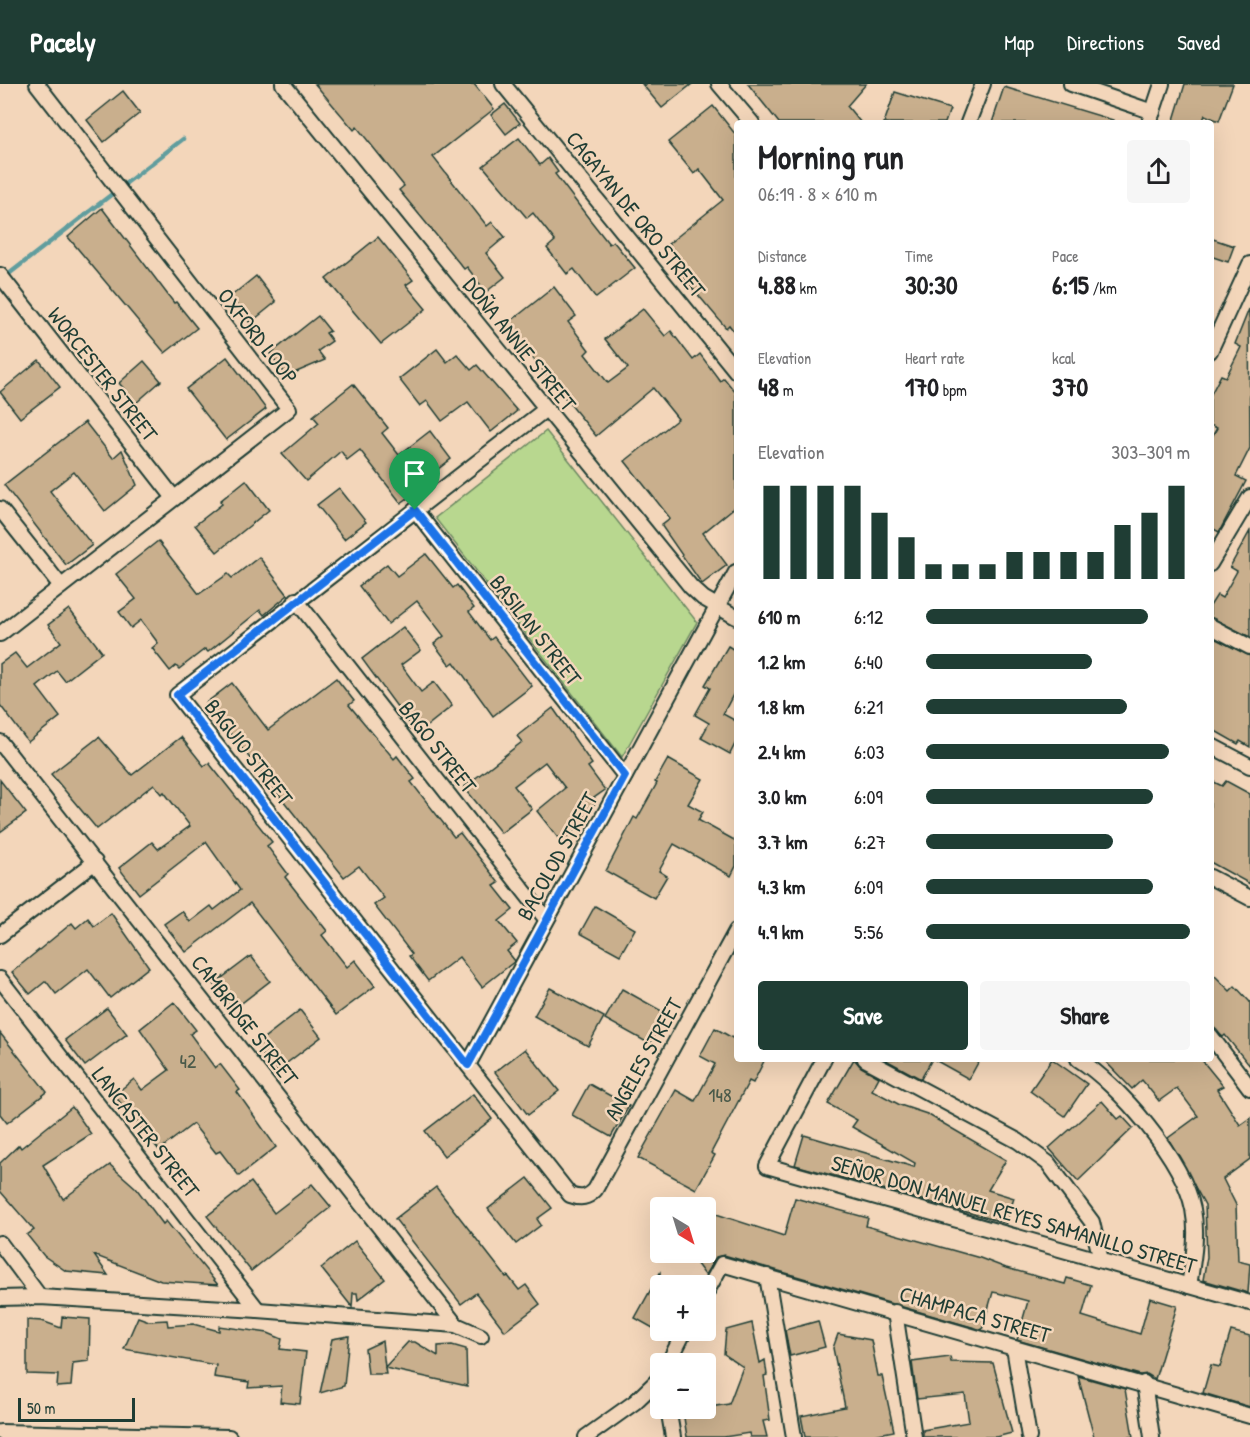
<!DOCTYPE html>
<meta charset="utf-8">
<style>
:root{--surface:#fff;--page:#f6f6f6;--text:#202124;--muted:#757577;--accent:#1f3d34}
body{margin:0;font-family:"Patrick Hand",sans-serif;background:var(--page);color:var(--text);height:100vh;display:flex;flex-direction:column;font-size:22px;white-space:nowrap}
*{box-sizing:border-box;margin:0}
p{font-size:20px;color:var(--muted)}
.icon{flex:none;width:33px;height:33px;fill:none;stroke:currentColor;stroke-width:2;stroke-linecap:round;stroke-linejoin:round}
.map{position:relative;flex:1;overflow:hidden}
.panel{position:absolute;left:734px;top:36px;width:480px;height:942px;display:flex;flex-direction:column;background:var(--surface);border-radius:6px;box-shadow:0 6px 24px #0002}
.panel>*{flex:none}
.needle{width:39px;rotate:142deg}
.buttons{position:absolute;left:650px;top:1113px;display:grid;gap:12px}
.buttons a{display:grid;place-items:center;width:66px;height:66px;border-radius:6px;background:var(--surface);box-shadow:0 6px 24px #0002;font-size:30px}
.scale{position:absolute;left:18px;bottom:15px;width:117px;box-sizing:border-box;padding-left:6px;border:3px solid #1f3d34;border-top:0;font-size:16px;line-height:21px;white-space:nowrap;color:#1f3d34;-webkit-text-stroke:4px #f3d6ba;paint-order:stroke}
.pin{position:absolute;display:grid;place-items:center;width:51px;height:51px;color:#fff;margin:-62px -26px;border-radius:50% 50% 50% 0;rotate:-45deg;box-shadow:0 0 6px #0007}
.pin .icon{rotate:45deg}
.round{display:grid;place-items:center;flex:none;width:63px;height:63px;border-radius:6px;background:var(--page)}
.head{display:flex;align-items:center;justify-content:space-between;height:102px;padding:0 24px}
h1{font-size:33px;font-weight:700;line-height:45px}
.stats{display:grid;grid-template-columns:repeat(3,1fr);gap:9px;height:102px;padding:6px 24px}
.stats div{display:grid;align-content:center}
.stats b{font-size:26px;font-weight:700}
.stats small{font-size:16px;font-weight:400}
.stats p{font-size:16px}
.chart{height:168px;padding:12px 24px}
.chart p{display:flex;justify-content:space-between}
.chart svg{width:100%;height:108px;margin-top:6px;stroke:var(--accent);stroke-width:6}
.action{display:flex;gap:12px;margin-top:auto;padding:12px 24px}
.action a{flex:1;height:69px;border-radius:6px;background:var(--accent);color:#fff;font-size:24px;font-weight:700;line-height:69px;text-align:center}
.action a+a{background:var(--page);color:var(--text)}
ul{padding:0 24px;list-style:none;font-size:20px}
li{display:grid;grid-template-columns:96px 72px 1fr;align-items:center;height:45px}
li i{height:15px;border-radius:8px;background:var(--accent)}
header{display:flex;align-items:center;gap:36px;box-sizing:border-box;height:84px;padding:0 30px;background:var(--accent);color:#fff}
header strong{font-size:28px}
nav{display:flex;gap:33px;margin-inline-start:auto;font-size:21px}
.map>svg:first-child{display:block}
.park{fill:#b8d78f;stroke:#6c8a62;stroke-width:1.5}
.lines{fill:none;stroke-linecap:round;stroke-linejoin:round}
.stream{stroke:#609d9e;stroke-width:4.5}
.building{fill:#c9af8d;stroke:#1f3d34;stroke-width:1.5}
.minor-casing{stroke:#1f3d34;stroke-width:18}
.minor{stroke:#f3d6ba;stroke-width:14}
.route-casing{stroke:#fff;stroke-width:12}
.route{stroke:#1a73e8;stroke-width:8}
.labels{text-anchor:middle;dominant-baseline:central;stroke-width:5;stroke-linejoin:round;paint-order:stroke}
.number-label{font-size:20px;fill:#4a5a4a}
.street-label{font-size:22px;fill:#1f3d34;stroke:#f3d6ba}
</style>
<header>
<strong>Pacely</strong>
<nav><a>Map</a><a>Directions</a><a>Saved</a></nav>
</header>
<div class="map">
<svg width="1250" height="1353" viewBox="0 0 1250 1353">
<rect width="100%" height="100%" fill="#f3d6ba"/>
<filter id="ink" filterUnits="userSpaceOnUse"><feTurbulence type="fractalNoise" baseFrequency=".0167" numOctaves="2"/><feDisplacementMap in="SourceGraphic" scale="12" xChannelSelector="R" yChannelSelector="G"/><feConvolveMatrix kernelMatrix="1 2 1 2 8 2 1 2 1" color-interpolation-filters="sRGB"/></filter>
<g filter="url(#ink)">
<path class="park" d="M546 347 697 538 622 673 435 434Z"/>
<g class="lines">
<path class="stream" d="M5 193 183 55"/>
</g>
<g class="building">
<path d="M315 0H474L494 25 433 73 487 142 492 138 505 153 486 169 505 193 486 208 467 183 464 185 399 106 404 102 357 43 354 46Z"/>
<path d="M642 0H692L662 24Z"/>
<path d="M748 0H866L847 22 861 39H779Z"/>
<path d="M1185 0H1233L1219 37 1205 31 1202 39H1173Z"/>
<path d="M1004 3 1113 36V39H992Z"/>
<path d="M123 7 140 29 104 58 87 36Z"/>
<path d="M895 8 950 25 945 39H884Z"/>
<path d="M505 20 520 39 506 50 491 31Z"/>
<path d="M713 22 736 51V250L729 241 726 244 683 193 689 187 668 160 723 116 699 85 694 90 668 58Z"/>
<path d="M519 54 540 81 548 74 558 88 555 90 587 132 609 160 613 157 635 184 596 214 574 185 567 190 547 164 555 157 533 129 527 134 483 82Z"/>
<path d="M102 124 174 219 176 218 197 244 165 269 68 153Z"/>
<path d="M378 153 413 196 406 201 426 225 381 260 326 195Z"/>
<path d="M1210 154 1234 162 1228 178 1210 172Z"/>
<path d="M256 192 276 218 250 239 230 213Z"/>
<path d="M554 203 576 232 568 238 589 266 585 270 608 299 628 284 605 255 643 225 665 252 671 247 693 276 700 270 720 297 724 294 736 309V422L703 449 727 481 702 500 661 441 670 434 625 377 678 335 653 304 596 352 506 241Z"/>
<path d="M1249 225 1250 364 1236 392 1246 397 1219 448 1210 443V356L1217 344 1210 341V312L1221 291 1226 293 1241 263 1235 260Z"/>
<path d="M318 232 330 247 326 249 332 257 318 267 325 276 287 292 270 270Z"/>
<path d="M437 265 447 278 457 270 471 286 477 281 517 327 491 348 468 318 442 337 427 317 420 322 399 295Z"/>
<path d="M227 273 266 325 226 356 186 305Z"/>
<path d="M39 276 60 303 20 334 0 308Z"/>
<path d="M144 277 161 297 136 319 119 299Z"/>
<path d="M353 300 388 344 382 349 399 371 430 347 451 375 420 399 423 403 401 419 360 366 347 376 341 367 306 397 282 370 319 339 313 332Z"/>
<path d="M85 338 113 374 122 366 137 401 105 427 74 388 50 407 92 461 66 481 4 401Z"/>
<path d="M246 396 269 426 217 468 195 441 222 420 220 417Z"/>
<path d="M339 404 366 438 344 455 317 421Z"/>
<path d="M1250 447V553L1210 533V522L1217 511 1222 514 1237 487 1230 483Z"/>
<path d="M158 457 199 510 228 490 232 494 259 473 288 511 264 531 260 526 208 568 205 565 179 585 176 582 170 587 152 564 158 559 141 536 131 544 119 528 136 515 116 490Z"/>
<path d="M426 470 453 504 457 501 474 524 469 528 490 556 494 553 532 602 493 632 454 578 450 581 434 560 444 552 417 517 388 540 359 502 387 480 397 492Z"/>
<path d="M69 525 102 568 65 597 57 587 37 603 60 633 28 658 0 621V580L15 569 27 584 61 558 48 541Z"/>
<path d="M403 543 421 566 401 581 421 608 434 598 452 622 417 650 362 575Z"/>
<path d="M1210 552 1250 572V663L1240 657 1238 660 1210 644Z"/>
<path d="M728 562 736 567V605L723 630 736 637V658L730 670 701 654 709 639 695 631 710 604 705 601Z"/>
<path d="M336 594 354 617 349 621 394 675 397 672 415 695 411 698 454 753 460 749 499 799 494 802 513 826 499 837 517 859 507 867 515 877 482 903 459 873 428 897 409 872 412 870 374 821 384 814 359 782 344 793 206 619 232 599 268 646Z"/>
<path d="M553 624 592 680 588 683 605 706 594 714 597 718 583 729 587 735 562 759 537 727 565 704 545 678 514 702 532 725 501 749 464 703 522 658 517 652Z"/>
<path d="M99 653 132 691 181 653 204 682 209 679 272 758 267 762 288 790 285 793 327 847 322 851 347 883 355 876 375 902 336 931 250 819 186 868 164 840 182 827 190 838 211 822 214 826 240 806 206 758 139 810 119 784 152 758 158 765 190 742 164 708 162 710 154 700 97 745 51 690Z"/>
<path d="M668 675 703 695 688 720 703 728 698 736 736 757V782L731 792 674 760 659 787 667 792 654 814 606 787 634 733 637 735 657 699 655 698Z"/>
<path d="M0 696 26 729 0 748Z"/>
<path d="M1210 696 1222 702 1226 697 1250 710V800L1210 778Z"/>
<path d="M595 822 635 845 620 871 580 849Z"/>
<path d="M111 829 149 883 110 914 88 885 56 910 46 897 30 910 12 888 72 839 76 844 88 834 94 842Z"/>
<path d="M251 872 270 897 234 925 214 900Z"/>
<path d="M1210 887 1230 907 1235 902 1250 918V982L1225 951 1223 953 1210 942Z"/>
<path d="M550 904 604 933 588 962 534 932Z"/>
<path d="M622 905 667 930 650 960 605 935Z"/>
<path d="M174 918 196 946 190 950 215 984 220 980 240 1006 237 1008 276 1063 239 1092 220 1067 216 1069 193 1040 159 1066 114 1011 134 995 142 1006 169 986 140 945Z"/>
<path d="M107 924 127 950 85 982 65 956Z"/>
<path d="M300 926 321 953 275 988 255 961Z"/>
<path d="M715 944 736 956V975H765L753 999 749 997 729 1035 711 1069 715 1071 696 1105 638 1074 676 1006 695 1017 715 980 700 972Z"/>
<path d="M0 949 47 1008 7 1039 0 1030Z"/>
<path d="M525 965 559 1007 528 1031 495 988Z"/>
<path d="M854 975 861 983 879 993 872 1006 900 1021 927 1030 1006 1076 988 1106 1014 1114 1006 1139 795 1081 804 1051 914 1083 915 1079 852 1043 857 1036 828 1020Z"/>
<path d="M884 975H932L921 995Z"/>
<path d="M933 975H980L969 995Z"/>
<path d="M1052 975 1087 1000 1065 1032 1030 1007Z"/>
<path d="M1103 975H1201L1223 1002 1217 1005 1240 1041 1250 1034V1075L1223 1095 1236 1121 1238 1177 1250 1180 1248 1209 1203 1196 1207 1173 1205 1121 1168 1054 1198 1032 1177 1004 1159 1017 1142 996 1132 1005Z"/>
<path d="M589 1000 629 1022 611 1053 572 1031Z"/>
<path d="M473 1010 492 1035 444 1072 425 1047Z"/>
<path d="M1102 1017 1118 1035 1122 1032 1133 1044 1078 1097 1049 1064Z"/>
<path d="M72 1023 91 1050 43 1081 63 1115 110 1081 136 1104 163 1140 166 1137 218 1201 161 1197 94 1171 108 1191 66 1187 44 1172 27 1151 34 1146 0 1107V1079L19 1061 21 1064Z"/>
<path d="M528 1094 552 1124 537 1135 541 1141 516 1160 488 1125Z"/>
<path d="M251 1098 274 1129 312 1100 331 1123 251 1187 207 1132Z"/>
<path d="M436 1103 506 1193 508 1192 519 1206 526 1201 540 1220 505 1247 476 1209 461 1220 395 1135Z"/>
<path d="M795 1114 868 1134 866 1142 980 1174 1006 1184 1065 1200 1067 1194 1091 1201 1082 1232 1140 1250 1150 1214 1177 1222 1155 1295 1147 1290 1140 1291 1017 1256 1028 1217 998 1209 993 1208 982 1246 724 1171 716 1173 705 1191 688 1168H705L707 1127 784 1152Z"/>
<path d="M355 1157 385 1195 358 1216 357 1209H353L352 1223 321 1184Z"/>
<path d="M660 1189V1248L635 1234Z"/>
<path d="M62 1233 90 1235 89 1277 73 1279 71 1302 57 1303 58 1291 27 1290V1236L42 1237 61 1244Z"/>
<path d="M138 1233 149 1237 167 1236 168 1242 193 1240 219 1247V1242L268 1249 282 1255 280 1265 306 1268 300 1320 280 1318 282 1302 248 1304 249 1298 214 1293 216 1281 124 1265Z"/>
<path d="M818 1237 825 1263 790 1272 785 1246Z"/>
<path d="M752 1239 760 1279 765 1276 767 1291 764 1292 770 1336 763 1337 767 1353H750L749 1349 724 1353H687L683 1327 729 1320 743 1283 724 1270 726 1246Z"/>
<path d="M1231 1247 1250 1252V1323L1203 1309 1211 1281 1220 1283Z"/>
<path d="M838 1250 871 1256 878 1292H882L894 1347 863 1353H805L801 1332 845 1323 833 1264Z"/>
<path d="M349 1252 344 1302 320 1309 332 1255Z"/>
<path d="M382 1257 385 1283 408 1258H415L438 1272V1262L452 1261 466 1265 467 1302 385 1284 386 1290H368L365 1265Z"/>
<path d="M950 1273 951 1278 993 1279 1012 1349 996 1353H923V1346L969 1338 965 1310 917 1315 912 1278Z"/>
<path d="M1078 1292 1125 1305 1133 1353H1094Z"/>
</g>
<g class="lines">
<defs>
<g id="minor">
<path d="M283 0 691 503 703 514 736 533"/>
<path d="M503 0 736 287"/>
<path d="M719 0 752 39"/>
<path d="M1071 0 1153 28"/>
<path d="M968 39 983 0"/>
<path d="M1149 39 1162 0"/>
<path d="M0 191 174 414"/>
<path d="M1210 267 1250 180"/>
<path d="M546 325 177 611 570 1111C581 1115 587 1114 595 1106L736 847"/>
<path d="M0 425 61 502"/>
<path d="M415 426 625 692"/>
<path d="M1210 480 1250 413"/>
<path d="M296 516 546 835"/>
<path d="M1210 542 1250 563"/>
<path d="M0 550 289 325 37 0"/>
<path d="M0 658 456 1241"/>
<path d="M1210 661 1250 682"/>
<path d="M1210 793 1250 814"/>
<path d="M0 851 95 778"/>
<path d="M0 895 258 1226"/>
<path d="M1210 951 1250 1004"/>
<path d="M824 975 767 1082 1250 1219"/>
<path d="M865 975 1018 1057 1048 1079 1092 1138 1101 1176"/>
<path d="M1078 975C1119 1001 1183 1075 1193 1125 1198 1151 1193 1176 1189 1202"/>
<path d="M468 981 736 488"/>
<path d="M0 1159 40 1213"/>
<path d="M767 1192 794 1353"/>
<path d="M705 1211 722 1180 1250 1332"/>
<path d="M0 1214 40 1213 258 1226 456 1241 481 1252"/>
<path d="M895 1228 914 1353"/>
<path d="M1014 1264 1029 1353"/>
<path d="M668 1280 685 1246"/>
<path d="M1144 1299 1152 1353"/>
<path d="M668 1324 673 1353"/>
<path d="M0 1348 229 1353"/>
<path d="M586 1353 635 1318 660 1294"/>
</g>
</defs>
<use href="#minor" class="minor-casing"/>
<use href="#minor" class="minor"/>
</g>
</g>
<g class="lines" filter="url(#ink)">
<defs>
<path id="route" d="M415 426 625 692 468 981 177 611Z"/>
</defs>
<use href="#route" class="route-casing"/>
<use href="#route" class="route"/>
</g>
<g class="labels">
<g class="number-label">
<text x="188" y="976">42</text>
<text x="720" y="1010">148</text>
</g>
<g class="street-label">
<text transform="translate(636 130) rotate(51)">CAGAYAN DE ORO STREET</text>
<text transform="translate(258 252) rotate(52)">OXFORD LOOP</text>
<text transform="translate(520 260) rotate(51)">DOÑA ANNIE STREET</text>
<text transform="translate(103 290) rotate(52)">WORCESTER STREET</text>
<text transform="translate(536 546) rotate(52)">BASILAN STREET</text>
<text transform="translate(438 663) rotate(52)">BAGO STREET</text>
<text transform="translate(249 668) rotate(52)">BAGUIO STREET</text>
<text transform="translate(557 772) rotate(-61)">BACOLOD STREET</text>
<text transform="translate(245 936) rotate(52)">CAMBRIDGE STREET</text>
<text transform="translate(643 975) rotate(-61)">ANGELES STREET</text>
<text transform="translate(146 1048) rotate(52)">LANCASTER STREET</text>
<text transform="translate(1014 1130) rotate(16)">SEÑOR DON MANUEL REYES SAMANILLO STREET</text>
<text transform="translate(975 1230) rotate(16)">CHAMPACA STREET</text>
</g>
</g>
</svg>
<div class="buttons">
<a><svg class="needle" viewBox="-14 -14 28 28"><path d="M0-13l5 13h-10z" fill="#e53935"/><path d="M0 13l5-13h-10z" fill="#757577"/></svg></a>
<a>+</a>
<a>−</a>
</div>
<div class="scale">50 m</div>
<div class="pin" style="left:415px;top:426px;background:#1e9e55"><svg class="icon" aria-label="arrive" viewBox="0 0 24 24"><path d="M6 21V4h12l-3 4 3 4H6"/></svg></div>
<section class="panel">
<div class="head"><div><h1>Morning run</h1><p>06:19 · 8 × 610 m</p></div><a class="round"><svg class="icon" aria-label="share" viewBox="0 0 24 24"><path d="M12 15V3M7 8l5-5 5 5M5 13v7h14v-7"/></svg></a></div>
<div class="stats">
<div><p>Distance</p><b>4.88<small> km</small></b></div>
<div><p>Time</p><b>30:30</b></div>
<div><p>Pace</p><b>6:15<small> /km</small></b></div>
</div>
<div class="stats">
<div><p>Elevation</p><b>48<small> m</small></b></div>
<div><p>Heart rate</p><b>170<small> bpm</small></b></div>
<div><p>kcal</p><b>370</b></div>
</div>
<div class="chart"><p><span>Elevation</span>303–309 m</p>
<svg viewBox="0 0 160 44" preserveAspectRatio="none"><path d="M5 44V6M15 44V6M25 44V6M35 44V6M45 44V17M55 44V27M65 44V38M75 44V38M85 44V38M95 44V33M105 44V33M115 44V33M125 44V33M135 44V22M145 44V17M155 44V6"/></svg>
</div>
<ul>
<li><b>610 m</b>6:12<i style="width:84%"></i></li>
<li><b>1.2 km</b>6:40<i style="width:63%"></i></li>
<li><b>1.8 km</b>6:21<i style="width:76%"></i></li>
<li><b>2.4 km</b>6:03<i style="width:92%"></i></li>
<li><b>3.0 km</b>6:09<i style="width:86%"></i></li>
<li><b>3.7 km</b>6:27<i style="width:71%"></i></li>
<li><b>4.3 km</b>6:09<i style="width:86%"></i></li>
<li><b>4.9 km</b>5:56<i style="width:100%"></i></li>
</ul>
<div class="action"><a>Save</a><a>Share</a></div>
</section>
</div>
